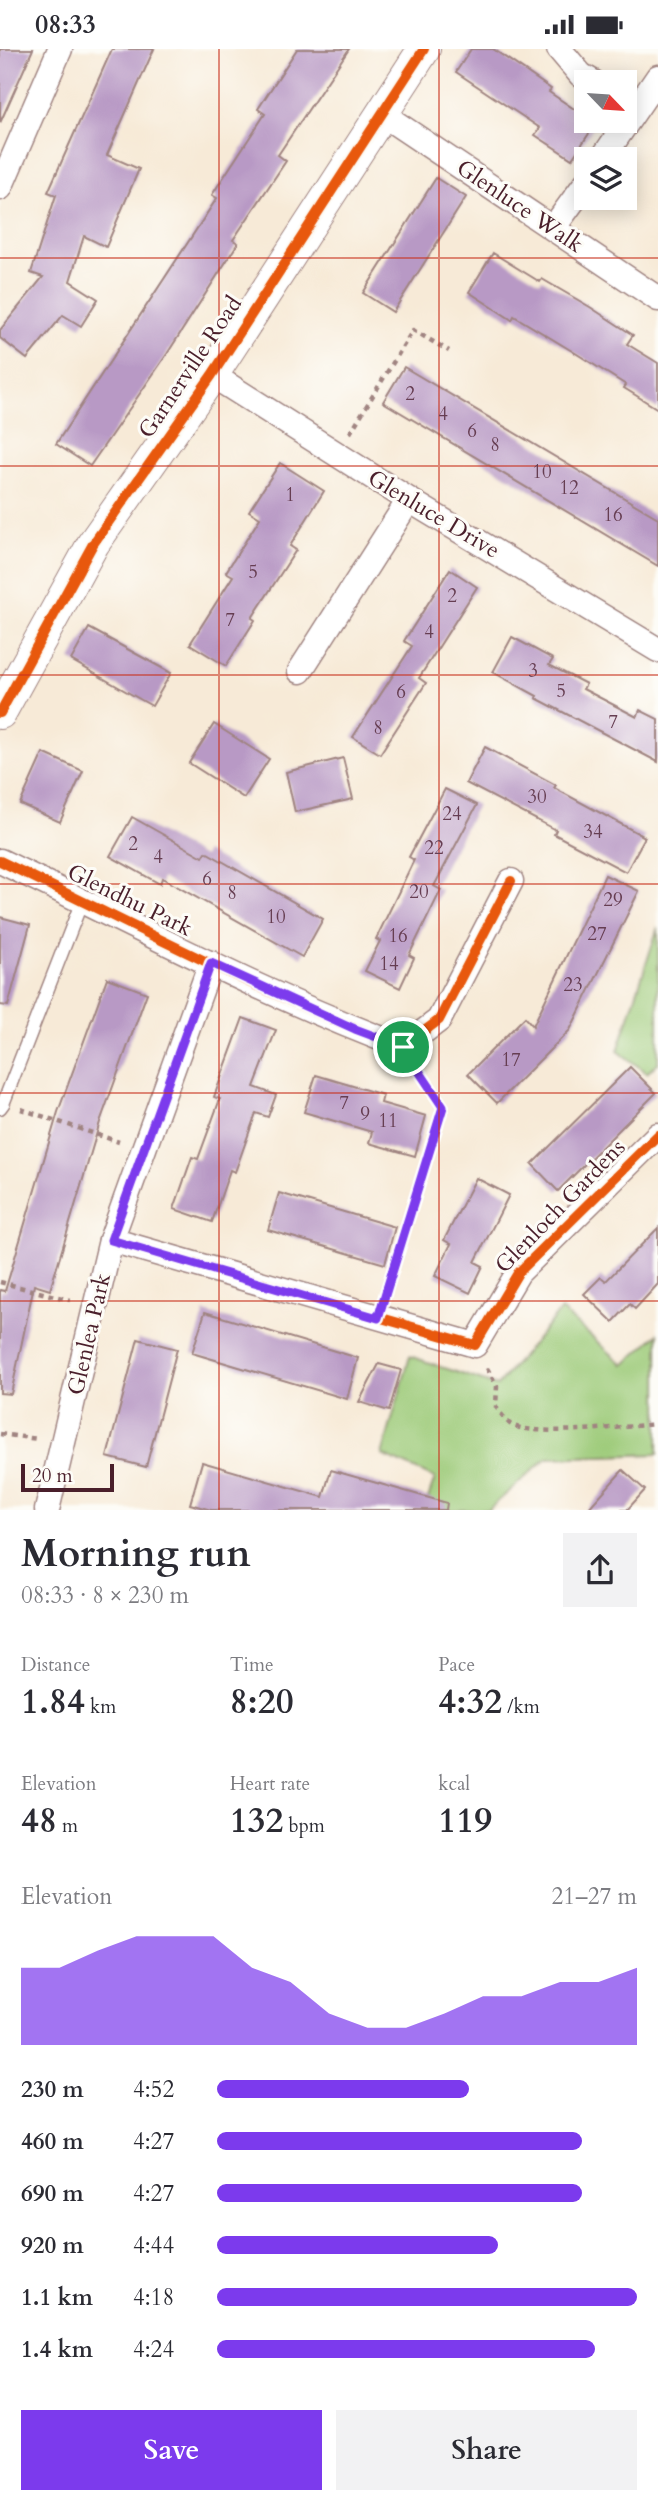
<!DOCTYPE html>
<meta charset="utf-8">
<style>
:root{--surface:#fff;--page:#f2f2f3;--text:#2b2b33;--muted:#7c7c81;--accent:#7c3aed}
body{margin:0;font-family:Cardo,serif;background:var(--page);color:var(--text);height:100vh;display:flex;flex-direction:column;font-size:26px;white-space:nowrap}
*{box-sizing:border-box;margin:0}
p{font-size:23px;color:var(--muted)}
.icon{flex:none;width:38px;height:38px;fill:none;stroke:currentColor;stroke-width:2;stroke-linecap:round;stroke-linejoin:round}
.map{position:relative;height:1461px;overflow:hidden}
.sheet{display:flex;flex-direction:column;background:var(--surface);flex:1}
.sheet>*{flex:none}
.needle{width:46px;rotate:115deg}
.buttons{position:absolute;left:574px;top:21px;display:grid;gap:14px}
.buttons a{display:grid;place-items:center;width:63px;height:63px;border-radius:0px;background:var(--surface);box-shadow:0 4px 18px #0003;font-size:35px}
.scale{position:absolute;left:21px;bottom:18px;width:93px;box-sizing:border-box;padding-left:7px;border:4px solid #4a1f2b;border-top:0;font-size:19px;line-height:24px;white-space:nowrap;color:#4a1f2b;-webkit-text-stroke:5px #fdfcf7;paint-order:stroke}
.pin{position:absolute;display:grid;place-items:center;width:60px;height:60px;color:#fff;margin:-30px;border:4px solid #fff;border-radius:50%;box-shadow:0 2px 7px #0007}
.round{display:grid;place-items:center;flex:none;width:74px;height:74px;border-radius:0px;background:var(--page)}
.summary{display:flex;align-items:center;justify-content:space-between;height:119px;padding:0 21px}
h1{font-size:38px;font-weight:700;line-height:52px}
.stats{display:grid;grid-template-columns:repeat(3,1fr);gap:10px;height:119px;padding:7px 21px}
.stats div{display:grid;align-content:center}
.stats b{font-size:35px;font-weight:700}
.stats small{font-size:19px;font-weight:400}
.stats p{font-size:19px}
.chart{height:196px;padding:14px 21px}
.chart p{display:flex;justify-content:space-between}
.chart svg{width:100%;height:126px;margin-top:7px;fill:var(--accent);opacity:.7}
.primary-button{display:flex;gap:14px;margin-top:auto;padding:14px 21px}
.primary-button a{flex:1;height:80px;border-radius:0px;background:var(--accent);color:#fff;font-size:28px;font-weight:700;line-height:80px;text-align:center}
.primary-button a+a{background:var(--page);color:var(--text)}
ul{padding:0 21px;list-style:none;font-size:23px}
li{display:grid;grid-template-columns:112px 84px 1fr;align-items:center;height:52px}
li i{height:18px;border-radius:9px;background:var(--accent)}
.status{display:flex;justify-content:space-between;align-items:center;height:49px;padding:0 35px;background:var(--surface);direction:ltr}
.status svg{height:19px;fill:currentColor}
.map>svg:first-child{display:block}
.green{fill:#9cca78;stroke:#737452;stroke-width:2}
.building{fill:#b899c5}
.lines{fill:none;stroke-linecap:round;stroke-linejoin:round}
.service-casing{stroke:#a08481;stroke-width:15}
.minor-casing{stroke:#a08481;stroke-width:27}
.tertiary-casing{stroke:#a08481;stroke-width:34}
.path{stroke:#a08481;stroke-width:4.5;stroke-dasharray:5 5;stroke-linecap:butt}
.service{stroke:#fff;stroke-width:12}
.minor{stroke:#fff;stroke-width:24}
.tertiary{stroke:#fff;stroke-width:32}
.cycleway-casing{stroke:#fdfcf7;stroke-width:15}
.cycleway{stroke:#e8590c;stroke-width:10}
.route-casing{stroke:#fff;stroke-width:14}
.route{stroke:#7c3aed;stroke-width:9}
.grid{fill:none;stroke:#c8321e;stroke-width:2;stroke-opacity:0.55}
.labels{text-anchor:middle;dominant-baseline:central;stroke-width:6;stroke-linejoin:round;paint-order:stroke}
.number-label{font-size:19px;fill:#663e52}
.street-label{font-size:23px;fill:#4a1f2b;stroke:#fdfcf7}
</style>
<div class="status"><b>08:33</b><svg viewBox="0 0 49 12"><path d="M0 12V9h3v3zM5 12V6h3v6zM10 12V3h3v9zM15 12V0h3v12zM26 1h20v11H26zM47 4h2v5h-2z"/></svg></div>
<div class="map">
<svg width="658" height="1461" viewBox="0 0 658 1461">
<rect width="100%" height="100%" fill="#fdfcf7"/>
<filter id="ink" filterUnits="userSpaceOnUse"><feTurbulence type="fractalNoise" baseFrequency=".0143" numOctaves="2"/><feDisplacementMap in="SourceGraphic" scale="14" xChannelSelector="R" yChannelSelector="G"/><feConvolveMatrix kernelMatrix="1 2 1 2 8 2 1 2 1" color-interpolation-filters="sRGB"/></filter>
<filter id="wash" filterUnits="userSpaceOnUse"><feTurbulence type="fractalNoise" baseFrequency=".00686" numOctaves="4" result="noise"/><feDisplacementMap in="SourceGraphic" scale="28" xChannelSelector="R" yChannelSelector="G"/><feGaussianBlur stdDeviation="1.57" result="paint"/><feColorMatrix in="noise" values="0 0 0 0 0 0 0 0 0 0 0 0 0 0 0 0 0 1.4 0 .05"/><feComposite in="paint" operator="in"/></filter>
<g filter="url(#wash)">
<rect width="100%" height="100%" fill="#f7ead7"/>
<g class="green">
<path d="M658 878V1014L647 1024 618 1002Z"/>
<path d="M561 1261 624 1316 658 1285V1405L547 1409 488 1461H424L435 1429 382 1406 410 1307 497 1337Z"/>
</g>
<g id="blocks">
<g class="building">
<path d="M0 0H33L0 74Z"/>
<path d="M112 0H154L107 106 139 120 106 198 84 187 70 232 98 250 81 277 63 266 27 310 0 289V281L43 228 31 224 56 146 48 143Z"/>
<path d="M297 0H349L278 106 286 112 233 191 238 194 167 305 90 417 56 395 217 149 212 146 265 65 258 60Z"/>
<path d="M471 0H493L551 40 549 43 586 68V72L596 74 572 110 535 86 540 79 456 23Z"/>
<path d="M436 129 466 148 393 263 363 244Z"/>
<path d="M493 204 540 233 542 230 590 258 633 286 627 295 658 314V360L624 339 626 336 577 305 514 267 512 271 469 243Z"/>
<path d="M404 318 658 469V517L383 353Z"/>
<path d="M280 414 324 442 290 497 296 501 252 569 255 571 226 617 190 595 233 527 226 523 260 469 249 462Z"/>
<path d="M450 520 477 538 419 629 426 634 380 705 353 688 412 597 404 592Z"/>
<path d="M89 579 171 624 152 657 71 611Z"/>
<path d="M512 588 553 610 549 616 586 635 583 640 637 668 640 661 658 670V713L536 649 537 647 493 623Z"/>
<path d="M214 675 269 710 244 749 189 714Z"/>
<path d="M485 698 556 736 554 739 645 788 626 823 554 785 556 781 466 734Z"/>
<path d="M43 704 83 722 60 773 20 755Z"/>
<path d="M343 709 353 750 295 763 286 723Z"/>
<path d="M445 740 477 756 434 837 441 841 409 906 414 909 400 939 365 922 380 892 376 890 414 811 409 808Z"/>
<path d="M132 768 203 808 206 803 323 870 302 908 162 829 160 835 110 807Z"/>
<path d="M605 826 639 842 570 981 497 1054 468 1025 525 968 533 977Z"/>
<path d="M0 868 30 876 8 957 0 956Z"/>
<path d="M107 929 147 944 100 1073 50 1241 34 1236 11 1345 0 1344V1241L5 1242 58 1063Z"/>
<path d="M243 969 276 981 254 1038 276 1046 268 1068 256 1064 235 1123 230 1121 212 1173 174 1160 192 1108 198 1110 220 1050 214 1048Z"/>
<path d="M630 1018 656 1044 558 1142 532 1115Z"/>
<path d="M316 1026 383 1046 381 1054 426 1067 415 1107 369 1094 372 1083 304 1063Z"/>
<path d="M476 1129 509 1146 475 1213 483 1217 470 1244 435 1227 451 1195 444 1191Z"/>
<path d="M279 1144 395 1178 385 1215 268 1181Z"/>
<path d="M658 1179V1235L635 1260 630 1255 613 1273 584 1245 601 1228 606 1232Z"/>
<path d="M205 1263 358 1309 347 1350 192 1304Z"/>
<path d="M138 1290 177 1300 146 1418 107 1408Z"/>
<path d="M379 1315 401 1321 389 1362 359 1353Z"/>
<path d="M202 1413 323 1448 331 1421 447 1454 446 1461H211L190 1455Z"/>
<path d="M623 1421 645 1441 627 1461H587Z"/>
</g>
</g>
</g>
<g filter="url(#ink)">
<use href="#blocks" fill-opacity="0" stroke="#a08481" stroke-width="2"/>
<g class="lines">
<defs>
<path id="service" d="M0 1059 3 1055 82 852"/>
<g id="minor">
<path d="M559 0 581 26 593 33"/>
<path d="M382 65 658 250"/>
<path d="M602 110 658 28"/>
<path d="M0 139 60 0"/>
<path d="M554 178 586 134"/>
<path d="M212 326 409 451 658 601"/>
<path d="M300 622 409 451"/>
<path d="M0 812C133 876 264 946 403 998L439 971 511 832"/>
<path d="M111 1191 475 1296 518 1224 658 1086"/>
<path d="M47 1461 111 1191 211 914"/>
</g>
<path id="tertiary" d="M0 664 93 495 212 326 424 0"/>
</defs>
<use href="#service" class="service-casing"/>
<use href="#minor" class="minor-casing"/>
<use href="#tertiary" class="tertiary-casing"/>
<g class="path">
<path d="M350 384 413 281 449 302"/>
<path d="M21 1060 119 1093"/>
<path d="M0 1233 70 1251"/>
<path d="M387 1242 443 1058 417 1019"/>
<path d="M487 1319 497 1337 496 1358C500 1363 505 1371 510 1375 530 1389 630 1377 658 1375"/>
<path d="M0 1385 38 1390"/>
</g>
<use href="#service" class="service"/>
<use href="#minor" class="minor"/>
<use href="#tertiary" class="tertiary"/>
<defs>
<g id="cycleway">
<path d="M0 664 93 495 212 326 424 0"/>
<path d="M0 812C133 876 264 946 403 998L439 971 511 832"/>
<path d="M111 1191 475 1296 518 1224 658 1086"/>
</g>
</defs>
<use href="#cycleway" class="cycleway-casing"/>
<use href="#cycleway" class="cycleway"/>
</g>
</g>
<g class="lines" filter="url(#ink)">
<defs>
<path id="route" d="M211 914 355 980 403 998 443 1058 378 1269 111 1191Z"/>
</defs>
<use href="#route" class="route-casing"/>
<use href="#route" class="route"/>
</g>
<path class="grid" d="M219 0V1461M439 0V1461M0 209H658M0 417H658M0 626H658M0 835H658M0 1044H658M0 1252H658"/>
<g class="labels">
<g class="number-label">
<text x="410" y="345">2</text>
<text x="443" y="365">4</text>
<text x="472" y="382">6</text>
<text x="495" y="396">8</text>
<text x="542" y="423">10</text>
<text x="569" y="439">12</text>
<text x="290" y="446">1</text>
<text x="613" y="466">16</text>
<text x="253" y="523">5</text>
<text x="452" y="547">2</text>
<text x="230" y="571">7</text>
<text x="429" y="583">4</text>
<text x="533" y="622">3</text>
<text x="561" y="642">5</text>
<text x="401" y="643">6</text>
<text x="613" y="673">7</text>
<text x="378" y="679">8</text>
<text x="537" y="748">30</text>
<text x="452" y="765">24</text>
<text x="593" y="783">34</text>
<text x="133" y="795">2</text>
<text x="434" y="799">22</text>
<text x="158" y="808">4</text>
<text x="207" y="830">6</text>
<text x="419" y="843">20</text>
<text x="232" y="844">8</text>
<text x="613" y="851">29</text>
<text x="276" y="868">10</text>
<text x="597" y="885">27</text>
<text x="398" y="887">16</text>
<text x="389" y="915">14</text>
<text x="573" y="936">23</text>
<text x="511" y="1011">17</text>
<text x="344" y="1054">7</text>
<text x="365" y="1065">9</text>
<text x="388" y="1072">11</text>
</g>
<g class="street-label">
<text transform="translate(520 157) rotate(34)">Glenluce Walk</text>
<text transform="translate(190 318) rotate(-56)">Garnerville Road</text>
<text transform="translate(434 465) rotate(31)">Glenluce Drive</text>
<text transform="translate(130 851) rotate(26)">Glendhu Park</text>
<text transform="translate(560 1157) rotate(-46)">Glenloch Gardens</text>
<text transform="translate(89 1285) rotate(-77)">Glenlea Park</text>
</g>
</g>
</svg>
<div class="buttons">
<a><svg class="needle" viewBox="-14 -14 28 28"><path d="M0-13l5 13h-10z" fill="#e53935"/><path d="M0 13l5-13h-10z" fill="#7c7c81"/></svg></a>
<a><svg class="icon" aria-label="layers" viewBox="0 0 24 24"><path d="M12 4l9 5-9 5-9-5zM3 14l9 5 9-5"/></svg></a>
</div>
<div class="scale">20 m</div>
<div class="pin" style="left:403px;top:998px;background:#1e9e55"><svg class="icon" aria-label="arrive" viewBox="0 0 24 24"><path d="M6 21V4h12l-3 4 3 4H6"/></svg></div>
</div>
<section class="sheet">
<div class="summary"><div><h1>Morning run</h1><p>08:33 · 8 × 230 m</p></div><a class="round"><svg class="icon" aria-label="share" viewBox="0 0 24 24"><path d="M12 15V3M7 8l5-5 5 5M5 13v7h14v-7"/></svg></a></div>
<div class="stats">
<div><p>Distance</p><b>1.84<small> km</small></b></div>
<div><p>Time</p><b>8:20</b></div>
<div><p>Pace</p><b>4:32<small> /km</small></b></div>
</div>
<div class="stats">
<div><p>Elevation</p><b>48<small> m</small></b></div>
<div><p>Heart rate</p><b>132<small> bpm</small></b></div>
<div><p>kcal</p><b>119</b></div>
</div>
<div class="chart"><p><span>Elevation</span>21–27 m</p>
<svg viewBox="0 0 160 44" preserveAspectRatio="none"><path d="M0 44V17L10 17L20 11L30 6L40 6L50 6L60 17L70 22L80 33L90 38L100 38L110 33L120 27L130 27L140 22L150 22L160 17V44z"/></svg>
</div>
<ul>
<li><b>230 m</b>4:52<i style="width:60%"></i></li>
<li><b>460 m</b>4:27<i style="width:87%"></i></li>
<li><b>690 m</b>4:27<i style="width:87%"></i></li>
<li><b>920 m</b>4:44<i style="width:67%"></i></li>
<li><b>1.1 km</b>4:18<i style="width:100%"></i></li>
<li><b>1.4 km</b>4:24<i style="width:90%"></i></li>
</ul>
<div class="primary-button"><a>Save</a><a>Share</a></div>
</section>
